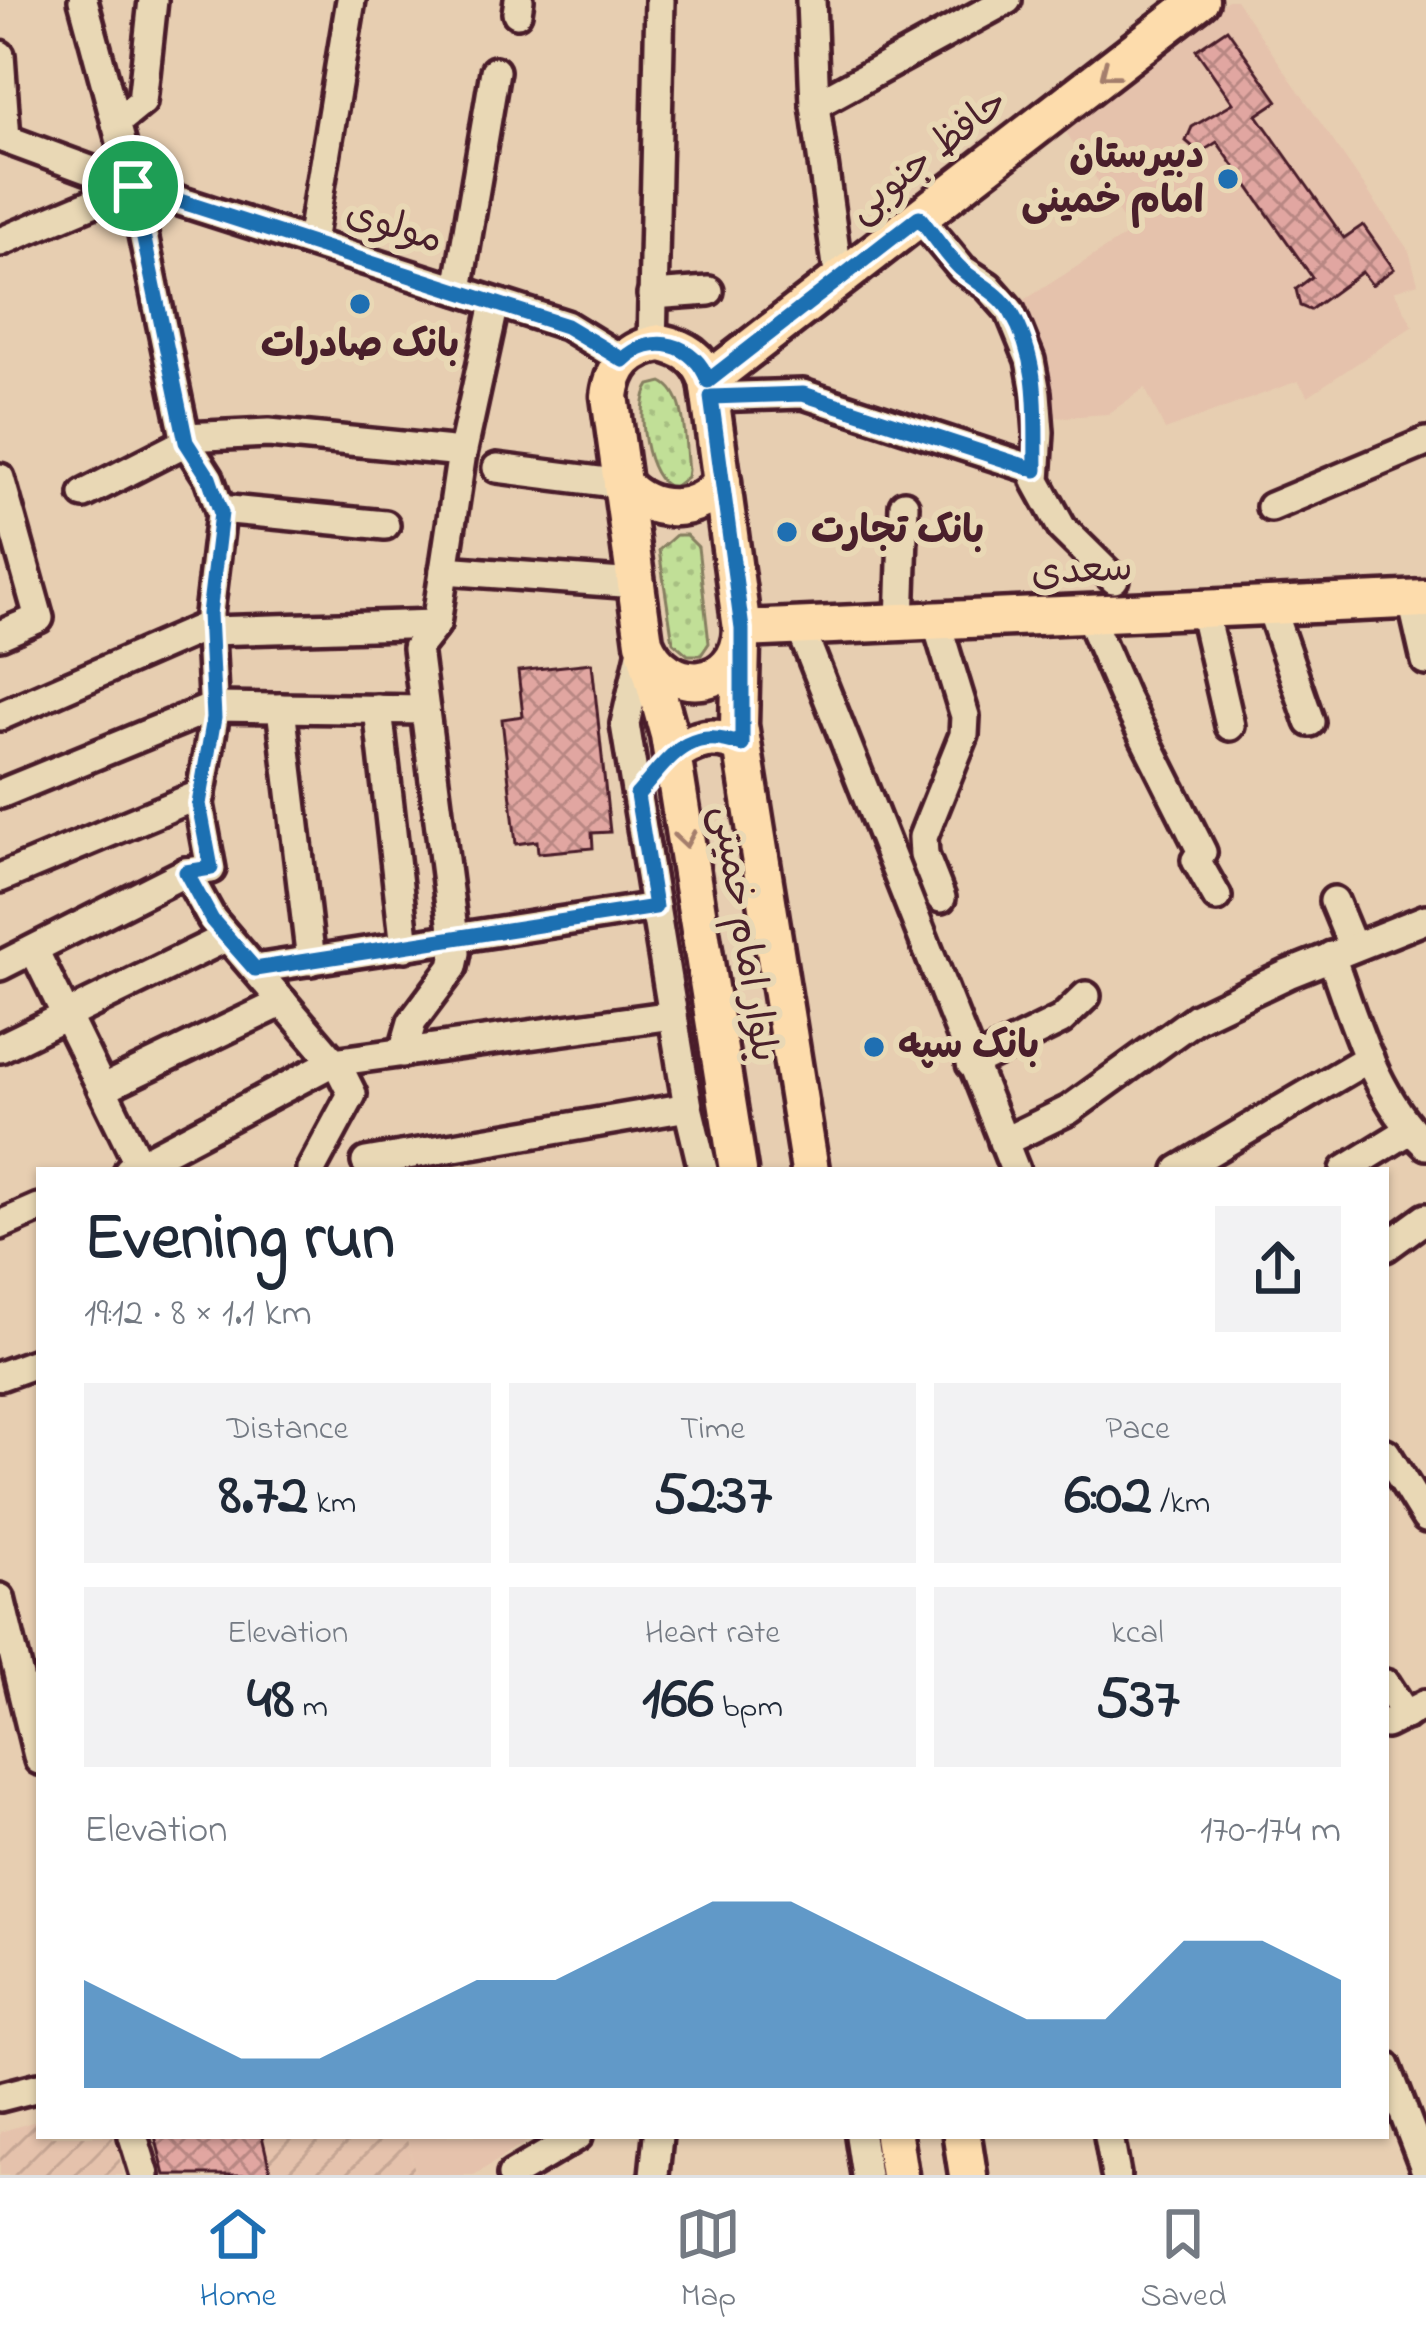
<!DOCTYPE html>
<meta charset="utf-8">
<style>
:root{--surface:#fff;--page:#f2f2f3;--text:#1f2937;--muted:#747a83;--line:#e0e1e3;--accent:#1f6fb2}
body{margin:0;font-family:"Indie Flower","Playpen Sans Arabic",sans-serif;background:var(--page);color:var(--text);height:100vh;display:flex;flex-direction:column;font-size:45px;white-space:nowrap}
*{box-sizing:border-box;margin:0}
p{font-size:39px;color:var(--muted)}
.icon{flex:none;width:66px;height:66px;fill:none;stroke:currentColor;stroke-width:2;stroke-linecap:round;stroke-linejoin:round}
.map{position:relative;flex:1;overflow:hidden}
.drawer{position:absolute;left:36px;top:1167px;width:1353px;height:972px;display:flex;flex-direction:column;background:var(--surface);border-radius:0px;box-shadow:0 3px 9px #0004}
.drawer>*{flex:none}
.pin{position:absolute;display:grid;place-items:center;width:102px;height:102px;color:#fff;margin:-51px;border:6px solid #fff;border-radius:50%;box-shadow:0 3px 12px #0007}
.round{display:grid;place-items:center;flex:none;width:126px;height:126px;border-radius:0px;background:var(--page)}
.overview{display:flex;align-items:center;justify-content:space-between;height:204px;padding:0 48px}
h1{font-size:66px;font-weight:800;line-height:90px}
.stats{display:grid;grid-template-columns:repeat(3,1fr);gap:18px;height:204px;padding:12px 48px}
.stats div{display:grid;align-content:center;border-radius:0px;background:var(--page);text-align:center}
.stats b{font-size:60px;font-weight:800}
.stats small{font-size:33px;font-weight:400}
.stats p{font-size:33px}
.chart{height:336px;padding:24px 48px}
.chart p{display:flex;justify-content:space-between}
.chart svg{width:100%;height:216px;margin-top:12px;fill:var(--accent);opacity:.7}
.dock{display:flex;justify-content:space-around;align-items:center;height:168px;border-top:3px solid var(--line);background:var(--surface);font-size:33px;color:var(--muted)}
.dock a{display:grid;justify-items:center;gap:6px}
.dock .on{color:var(--accent)}
.map>svg:first-child{display:block}
.built{fill:#e5c2ac}
.industrial{fill:url(#industrial-furrows)}
.grass{fill:url(#grass-dots);stroke:#867f61;stroke-width:3}
.building{fill:url(#building-cross-hatch);stroke:#4a1f2b;stroke-width:3}
.lines{fill:none;stroke-linecap:round;stroke-linejoin:round}
.minor-casing{stroke:#4a1f2b;stroke-width:36}
.major-casing{stroke:#4a1f2b;stroke-width:45}
.minor{stroke:#e9d8b5;stroke-width:27}
.major{stroke:#fddcac;stroke-width:36}
.oneway{stroke:#a47e6c}
.route-casing{stroke:#fff;stroke-width:24}
.route{stroke:#1f6fb2;stroke-width:15}
.poi-dot{fill:#1f6fb2;stroke:#e9d8b5;stroke-width:4.5}
.labels{text-anchor:middle;dominant-baseline:central;stroke-width:12;stroke-linejoin:round;paint-order:stroke}
.street-label{font-size:39px;fill:#4a1f2b;stroke:#e9d8b5}
.poi-label{font-size:39px;font-weight:bold;fill:#4a1f2b;stroke:#e9d8b5;text-anchor:start}
</style>
<div class="map">
<svg width="1426" height="2175" viewBox="0 0 1426 2175">
<defs>
<pattern id="industrial-furrows" width="10" height="10" patternUnits="userSpaceOnUse" patternTransform="scale(3)"><rect width="10" height="10" fill="#e5c2ac"/><path d="M-1 1l2-2M0 10L10 0M9 11l2-2" fill="none" stroke="#c6a694"/></pattern>
<pattern id="grass-dots" width="8" height="8" patternUnits="userSpaceOnUse" patternTransform="scale(3)"><rect width="8" height="8" fill="#c1df97"/><path d="M2 2h.1M6 6h.1" fill="none" stroke="#a7bf82" stroke-width="1.8" stroke-linecap="round"/></pattern>
<pattern id="building-cross-hatch" width="8" height="8" patternUnits="userSpaceOnUse" patternTransform="scale(3)"><rect width="8" height="8" fill="#e1a6a1"/><path d="M0 0l8 8M0 8l8-8" fill="none" stroke="#b88783"/></pattern>
</defs>
<rect width="100%" height="100%" fill="#e7ceb1"/>
<filter id="ink" filterUnits="userSpaceOnUse"><feTurbulence type="fractalNoise" baseFrequency=".00833" numOctaves="2"/><feDisplacementMap in="SourceGraphic" scale="24" xChannelSelector="R" yChannelSelector="G"/><feConvolveMatrix kernelMatrix="1 2 1 2 8 2 1 2 1" color-interpolation-filters="sRGB"/></filter>
<g filter="url(#ink)">
<g class="built">
<path d="M1228 0H1236L1409 251 1418 283 1394 291 1413 326 1308 396 1298 381 1165 430 1145 388 1108 414 1049 418 1015 306 1131 232 1062 126Z"/>
<path d="M406 2136H536L474 2175H416Z"/>
</g>
<g class="industrial">
<path d="M39 2120V2136H114L124 2175H0V2132Z"/>
<path d="M262 2136H406L416 2175H271Z"/>
</g>
<g class="grass">
<path d="M662 382C688 394 684 444 688 470L687 477 673 488C645 482 635 405 650 385Z"/>
<path d="M676 535H686L698 547 709 643 701 655H688L673 642 659 550Z"/>
</g>
<g class="building">
<path d="M1227 29 1278 101 1257 115 1344 238 1363 225 1394 269 1372 285 1362 272 1310 310 1300 306 1296 289 1312 277 1217 142 1200 153 1186 141 1192 127 1233 103 1196 50Z"/>
<path d="M592 663 610 832 592 833 593 848 538 853 537 841 516 844 502 719 523 716 518 671Z"/>
<path d="M155 2136H262L271 2175H165Z"/>
</g>
<g class="lines">
<defs>
<g id="minor">
<path d="M83 0 133 186 186 442 209 478 221 513 209 614 214 718 199 804 211 869 186 872 212 919 339 1068 352 1094 311 1170"/>
<path d="M811 0 815 105 839 280"/>
<path d="M517 13 519 0"/>
<path d="M0 55 6 139"/>
<path d="M815 105 1007 0"/>
<path d="M116 123 142 102 153 0"/>
<path d="M0 137 133 186 566 325 623 360"/>
<path d="M919 217 962 269 988 286 1010 311 1030 360 1036 393 1039 432 1036 481 1062 528 1114 579"/>
<path d="M0 242 133 186"/>
<path d="M311 242 351 0"/>
<path d="M458 290 495 71"/>
<path d="M652 295 709 291"/>
<path d="M652 345 660 0"/>
<path d="M711 397 803 394 1036 470"/>
<path d="M185 437 269 433 462 452"/>
<path d="M497 468 622 484"/>
<path d="M0 478 39 618 0 635"/>
<path d="M84 494 186 442"/>
<path d="M1271 507 1426 442"/>
<path d="M220 509 385 525"/>
<path d="M444 570 636 584"/>
<path d="M1412 600 1426 661"/>
<path d="M1270 606 1310 722"/>
<path d="M1203 609 1230 726"/>
<path d="M1088 614 1123 695 1202 852 1196 860 1217 897"/>
<path d="M936 621 965 716 964 735 923 837 924 855 941 898"/>
<path d="M900 622 904 505"/>
<path d="M800 627 1015 1170"/>
<path d="M209 631 436 624"/>
<path d="M642 649 625 724 688 1107 703 1170"/>
<path d="M281 708 311 961"/>
<path d="M378 709 405 947"/>
<path d="M0 716 209 625"/>
<path d="M0 794 213 707 425 710"/>
<path d="M0 878 201 794"/>
<path d="M1334 901 1353 947"/>
<path d="M34 950 142 1170"/>
<path d="M1331 956C1355 1022 1374 1096 1426 1145"/>
<path d="M0 966 186 872"/>
<path d="M255 969 655 907"/>
<path d="M0 1048 227 937"/>
<path d="M403 1053 412 1022 453 967 456 953 417 648 436 624 461 459 495 303"/>
<path d="M971 1064 1061 1020 1086 996"/>
<path d="M102 1089 283 1002"/>
<path d="M1003 1142 1069 1110 1196 1018 1288 974 1426 919"/>
<path d="M366 1162 688 1107"/>
<path d="M129 1170 333 1062 673 1015"/>
<path d="M1179 1170 1369 1058"/>
<path d="M1345 1170 1410 1130"/>
<path d="M0 1225 39 1208"/>
<path d="M1386 1247 1426 1218"/>
<path d="M0 1376 39 1362"/>
<path d="M1386 1453 1426 1518"/>
<path d="M0 1598 39 1760"/>
<path d="M1386 1684 1406 1715"/>
<path d="M1386 1724 1426 1704"/>
<path d="M1386 2066 1426 2171"/>
<path d="M0 2097 39 2087"/>
<path d="M133 2136 145 2175"/>
<path d="M860 2136 866 2175"/>
<path d="M1109 2136 1116 2175"/>
<path d="M512 2175 578 2136"/>
<path d="M654 2175 658 2136"/>
</g>
<g id="major">
<path d="M661 343C685 348 700 358 708 381L742 629C739 692 667 698 644 642L610 396C614 365 629 348 661 343Z"/>
<path d="M708 381 1200 0"/>
<path d="M622 484C650 515 698 516 722 481"/>
<path d="M742 629 1426 599"/>
<path d="M741 645 739 725 810 1170"/>
<path d="M646 652 669 735 738 1170"/>
<path d="M672 755C696 737 714 734 742 745"/>
<path d="M893 2136 899 2175"/>
<path d="M962 2136 968 2175"/>
</g>
</defs>
<use href="#minor" class="minor-casing"/>
<use href="#major" class="major-casing"/>
<use href="#minor" class="minor"/>
<use href="#major" class="major"/>
</g>
<defs><path id="oneway-chevron" d="M-2-3.5L2.5 0L-2 3.5" fill="none" stroke-width="1.6" stroke-linecap="round" stroke-linejoin="round" transform="scale(3)"/></defs>
<g class="oneway">
<use href="#oneway-chevron" transform="translate(1108 72) rotate(142)"/>
<use href="#oneway-chevron" transform="translate(685 839) rotate(81)"/>
</g>
</g>
<g class="lines" filter="url(#ink)">
<defs>
<path id="route" d="M133 186 566 326 623 360C652 332 695 343 708 381L919 217C933 234 946 255 961 269 978 284 999 292 1011 312 1041 363 1035 415 1036 470L803 394 711 397 742 629V745C688 724 669 758 637 795L655 907 255 969 212 920 186 872 211 868 199 804 214 718 209 614 221 513 209 478 186 442Z"/>
</defs>
<use href="#route" class="route-casing"/>
<use href="#route" class="route"/>
</g>
<g class="poi-dot">
<circle cx="1228" cy="179" r="12"/>
<circle cx="360" cy="304" r="12"/>
<circle cx="787" cy="532" r="12"/>
<circle cx="874" cy="1047" r="12"/>
</g>
<g class="labels">
<g class="street-label">
<text transform="translate(929 157) rotate(-38)">حافظ جنوبی</text>
<text transform="translate(394 228) rotate(18)">مولوی</text>
<text transform="translate(1082 572) rotate(-3)">سعدی</text>
<text transform="translate(743 934) rotate(81)">بلوار امام خمینی</text>
</g>
<g class="poi-label">
<text x="1204" y="157" text-anchor="end">دبیرستان<tspan x="1204" dy="45">امام خمینی</tspan></text>
<text x="360" y="346" text-anchor="middle">بانک صادرات</text>
<text x="811" y="532">بانک تجارت</text>
<text x="898" y="1047">بانک سپه</text>
</g>
</g>
</svg>
<div class="pin" style="left:133px;top:186px;background:#1e9e55"><svg class="icon" aria-label="arrive" viewBox="0 0 24 24"><path d="M6 21V4h12l-3 4 3 4H6"/></svg></div>
<section class="drawer">
<div class="overview"><div><h1>Evening run</h1><p>19:12 · 8 × 1.1 km</p></div><a class="round"><svg class="icon" aria-label="share" viewBox="0 0 24 24"><path d="M12 15V3M7 8l5-5 5 5M5 13v7h14v-7"/></svg></a></div>
<div class="stats">
<div><p>Distance</p><b>8.72<small> km</small></b></div>
<div><p>Time</p><b>52:37</b></div>
<div><p>Pace</p><b>6:02<small> /km</small></b></div>
</div>
<div class="stats">
<div><p>Elevation</p><b>48<small> m</small></b></div>
<div><p>Heart rate</p><b>166<small> bpm</small></b></div>
<div><p>kcal</p><b>537</b></div>
</div>
<div class="chart"><p><span>Elevation</span>170–174 m</p>
<svg viewBox="0 0 160 44" preserveAspectRatio="none"><path d="M0 44V22L10 30L20 38L30 38L40 30L50 22L60 22L70 14L80 6L90 6L100 14L110 22L120 30L130 30L140 14L150 14L160 22V44z"/></svg>
</div>
</section>
</div>
<nav class="dock">
<a class="on"><svg class="icon" aria-label="home" viewBox="0 0 24 24"><path d="M3 11l9-7 9 7M6 9v11h12V9"/></svg>Home</a>
<a><svg class="icon" aria-label="map" viewBox="0 0 24 24"><path d="M3 6l6-2 6 2 6-2v14l-6 2-6-2-6 2zM9 4v14M15 6v14"/></svg>Map</a>
<a><svg class="icon" aria-label="saved" viewBox="0 0 24 24"><path d="M7 4h10v16l-5-4-5 4z"/></svg>Saved</a>
</nav>
